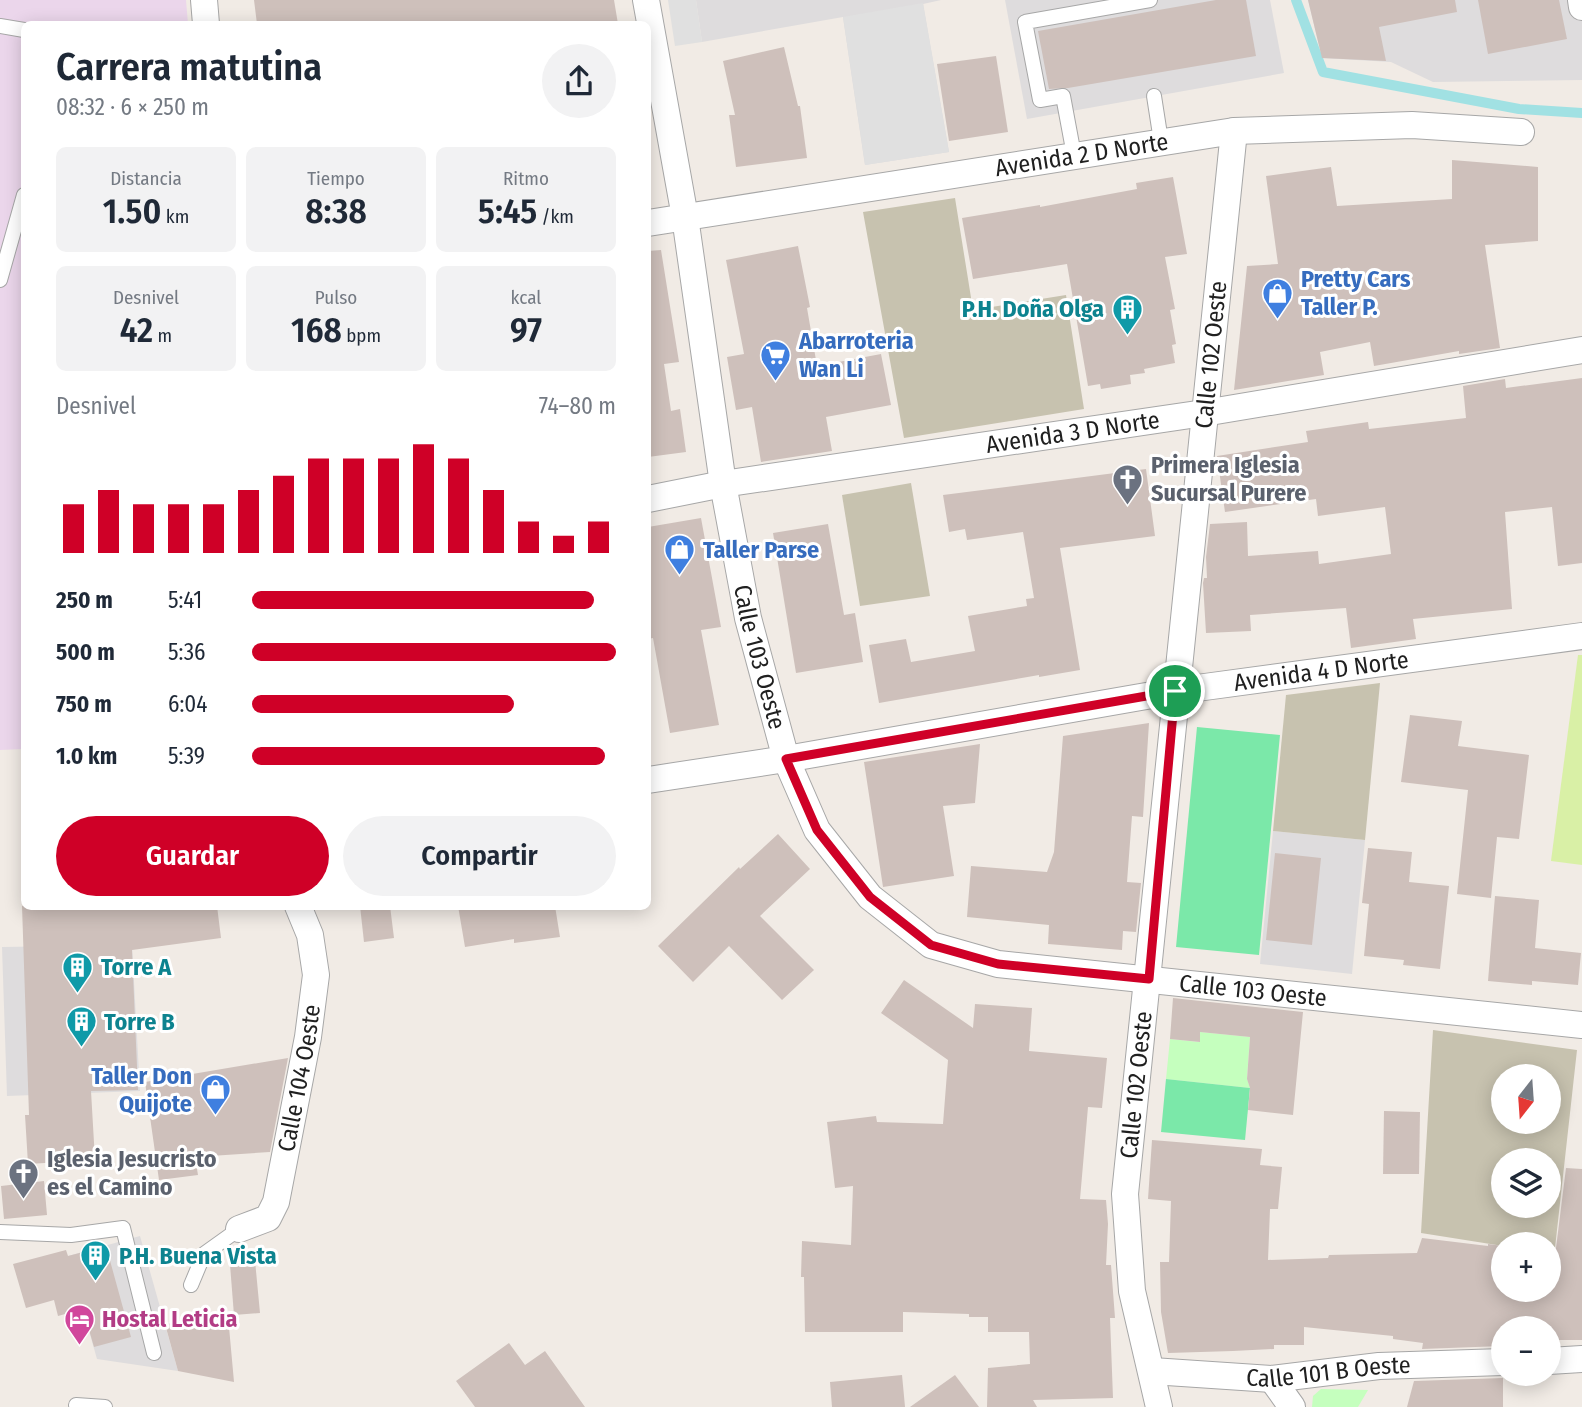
<!DOCTYPE html>
<html lang="es">
<meta charset="utf-8">
<style>
:root{--surface:#fff;--page:#f2f2f3;--text:#1f2937;--muted:#747a83;--accent:#cf0027}
body{margin:0;font-family:"Fira Sans Condensed",sans-serif;background:var(--page);color:var(--text);height:100vh;display:flex;flex-direction:column;font-size:26px;white-space:nowrap}
*{box-sizing:border-box;margin:0}
p{font-size:23px;color:var(--muted)}
.icon{flex:none;width:38px;height:38px;fill:none;stroke:currentColor;stroke-width:2;stroke-linecap:round;stroke-linejoin:round}
.map{position:relative;flex:1;overflow:hidden}
.drawer{position:absolute;left:21px;top:21px;width:630px;height:889px;display:flex;flex-direction:column;background:var(--surface);border-radius:10px;box-shadow:0 4px 18px #0003}
.drawer>*{flex:none}
.needle{width:46px;rotate:197deg}
.tools{position:absolute;left:1491px;top:1064px;display:grid;gap:14px}
.tools a{display:grid;place-items:center;width:70px;height:70px;border-radius:50%;background:var(--surface);box-shadow:0 4px 18px #0003;font-size:35px}
.pin{position:absolute;display:grid;place-items:center;width:60px;height:60px;color:#fff;margin:-30px;border:4px solid #fff;border-radius:50%;box-shadow:0 2px 7px #0007}
.round{display:grid;place-items:center;flex:none;width:74px;height:74px;border-radius:37px;background:var(--page)}
.overview{display:flex;align-items:center;justify-content:space-between;height:119px;padding:0 35px}
h1{font-size:38px;font-weight:600;line-height:52px}
.stats{display:grid;grid-template-columns:repeat(3,1fr);gap:10px;height:119px;padding:7px 35px}
.stats div{display:grid;align-content:center;border-radius:10px;background:var(--page);text-align:center}
.stats b{font-size:35px;font-weight:600}
.stats small{font-size:19px;font-weight:400}
.stats p{font-size:19px}
.chart{height:196px;padding:14px 35px}
.chart p{display:flex;justify-content:space-between}
.chart svg{width:100%;height:126px;margin-top:7px;stroke:var(--accent);stroke-width:6}
.button{display:flex;gap:14px;margin-top:auto;padding:14px 35px}
.button a{flex:1;height:80px;border-radius:42px;background:var(--accent);color:#fff;font-size:28px;font-weight:600;line-height:80px;text-align:center}
.button a+a{background:var(--page);color:var(--text)}
ul{padding:0 35px;list-style:none;font-size:23px}
li{display:grid;grid-template-columns:112px 84px 1fr;align-items:center;height:52px}
li i{height:18px;border-radius:9px;background:var(--accent)}
.map>svg:first-child{display:block}
.residential{fill:#dedcdd}
.industrial{fill:#ebd6eb}
.construction{fill:#c7c2af;fill-rule:evenodd}
.grass{fill:#d9f0a6}
.park{fill:#c5ffbe}
.pitch{fill:#7be8a9}
.parking{fill:#e0e0e0}
.lines{fill:none;stroke-linecap:round;stroke-linejoin:round}
.stream{stroke:#a1e1e3;stroke-width:10}
.building{fill:#cec0bb}
.service-casing{stroke:#a7a7a7;stroke-width:16}
.minor-casing{stroke:#a7a7a7;stroke-width:28}
.service{stroke:#fff;stroke-width:14}
.minor{stroke:#fff;stroke-width:26}
.route-casing{stroke:#fff;stroke-width:14}
.route{stroke:#cf0027;stroke-width:9}
.labels{text-anchor:middle;dominant-baseline:central;stroke-width:6;stroke-linejoin:round;paint-order:stroke}
.street-label{font-size:24px;fill:#202020;stroke:#fff}
.shop-label{font-size:24px;font-weight:bold;fill:#366cbe;stroke:#fff;text-anchor:start}
.culture-label{font-size:24px;font-weight:bold;fill:#0d838f;stroke:#fff;text-anchor:start}
.worship-label{font-size:24px;font-weight:bold;fill:#5b616d;stroke:#fff;text-anchor:start}
.hotel-label{font-size:24px;font-weight:bold;fill:#b23c85;stroke:#fff;text-anchor:start}
</style>
<div class="map">
<svg width="1582" height="1407" viewBox="0 0 1582 1407">
<rect width="100%" height="100%" fill="#f1ebe5"/>
<g class="residential">
<path d="M696 0H941L923 4 949 152 865 165 843 17 702 42Z"/>
<path d="M1005 0H1270L1284 73 1027 119Z"/>
<path d="M1308 0H1582V80L1433 82 1391 62 1322 58Z"/>
<path d="M1273 831 1365 840 1352 974 1260 964Z"/>
<path d="M132 945 140 1091 7 1096 2 947Z"/>
<path d="M140 1236 178 1371 97 1359 68 1256Z"/>
</g>
<path class="industrial" d="M0 0H186L188 24H24V749L0 750Z"/>
<g class="construction">
<path d="M955 198 973 310 1066 295 1084 409 904 438 863 212Z"/>
<path d="M911 483 930 596 860 606 842 495Z"/>
<path d="M1380 683 1365 840 1273 831 1286 695Z"/>
<path d="M1433 1030 1577 1050 1555 1248H1549V1244H1503V1246L1421 1233ZM1503 1076H1549V1122H1503ZM1503 1160H1549V1206H1503Z"/>
</g>
<path class="grass" d="M1578 655H1582V865L1551 861Z"/>
<g class="park">
<path d="M1200 1032 1250 1037 1247 1078 1250 1088 1166 1079 1170 1039 1199 1042Z"/>
<path d="M1321 1389 1368 1390 1358 1407H1312L1313 1396Z"/>
</g>
<g class="pitch">
<path d="M1197 727 1280 735 1259 955 1176 947Z"/>
<path d="M1166 1079 1250 1088 1245 1140 1161 1132Z"/>
</g>
<g class="parking">
<path d="M668 0H696L702 42 675 46Z"/>
<path d="M923 3 949 152 865 165 843 17Z"/>
</g>
<g class="lines">
<path class="stream" d="M1296 0 1323 72 1519 109 1582 113"/>
</g>
<g class="building">
<path d="M254 0H614L618 24H257Z"/>
<path d="M1216 0H1246L1256 56 1068 88 1049 89 1038 31Z"/>
<path d="M1308 0H1455L1457 12 1379 27 1386 61 1322 58Z"/>
<path d="M1478 0H1559L1567 39 1488 54Z"/>
<path d="M784 47 798 106H800L807 158 736 167 729 115H735L723 61Z"/>
<path d="M996 56 1008 132 949 141 937 64Z"/>
<path d="M1452 160 1538 167V241L1485 245 1500 348 1459 354V351L1374 366 1370 342 1320 352 1324 375 1234 390 1247 266 1278 264 1266 176 1331 167 1337 206 1452 199Z"/>
<path d="M1173 177 1187 254 1165 257 1175 309 1170 310 1176 344 1172 345 1175 363 1144 369 1145 373 1130 375 1131 384 1101 389 1100 384 1088 386 1067 264 973 279 962 218 1040 205V207L1137 189 1136 183Z"/>
<path d="M798 246 810 307 807 308 817 366 881 354 891 405 826 417 832 451 761 462 752 407 736 410 727 357 744 354 726 260Z"/>
<path d="M661 250 679 362 664 364 671 411 680 409 686 452 648 457V251Z"/>
<path d="M1582 378V563L1558 566 1552 507 1505 512 1512 609 1413 619 1416 639 1351 648 1346 608 1250 615 1251 631 1206 633 1203 583 1204 578H1207L1206 557 1210 524 1247 522 1248 556 1318 551 1319 564 1391 554 1385 507 1318 516 1316 499 1225 512 1217 456 1308 442 1306 431 1368 422 1369 429 1466 418 1463 386 1505 379 1506 388Z"/>
<path d="M1146 469 1155 536 1060 548 1080 670 1039 677V675L879 703 869 645 906 639 911 662 975 651 968 616 1027 606 1026 599 1034 598 1023 532 967 540 965 529 949 532 943 495Z"/>
<path d="M701 518 721 627 701 630 719 725 670 733 653 638 648 639V527Z"/>
<path d="M828 524 844 615 855 613 863 662 796 673 773 533Z"/>
<path d="M1410 715 1462 721 1458 746 1529 755 1519 839 1497 837 1491 898 1457 894 1468 790 1401 782Z"/>
<path d="M1149 723 1143 817 1132 816 1127 882 1141 883 1136 932 1123 931 1122 950 1048 944 1049 925 967 917 971 866 1047 872 1054 852 1063 736Z"/>
<path d="M980 744 975 803 943 806 954 876 883 887 864 762Z"/>
<path d="M778 834 810 869 760 916 814 970 782 1000 729 946 693 982 658 946 739 867 740 869Z"/>
<path d="M1368 848 1412 852 1409 882 1449 886 1440 969 1403 965 1404 960 1364 956 1369 904 1362 903Z"/>
<path d="M1275 853 1321 858 1312 945 1266 940Z"/>
<path d="M1495 896 1539 900 1535 948 1581 953 1578 985 1532 981V985L1488 981Z"/>
<path d="M22 906H217L221 938 132 950 138 1090 91 1091 95 1160 28 1164 25 1115H29Z"/>
<path d="M360 906H390L394 938 364 942Z"/>
<path d="M458 906H555L560 937 514 943V939L465 947Z"/>
<path d="M904 980 973 1028 975 1004 1032 1008 1029 1051 1107 1058 1102 1108 1088 1107 1080 1199 1106 1200 1108 1224 1106 1265H1111L1115 1318H1110L1113 1398 1033 1400 1037 1407H987L988 1368 1030 1364 1029 1332H988V1317H969V1314L903 1312V1332H805L804 1277H801L802 1241 851 1245 853 1186 835 1188 827 1122 876 1116 877 1122 943 1124 948 1060 881 1013Z"/>
<path d="M1173 998 1303 1012 1293 1115 1248 1110 1250 1088 1247 1079 1250 1037 1200 1032V1042L1170 1039Z"/>
<path d="M288 1058 270 1152 195 1157 198 1175 159 1180 145 1082Z"/>
<path d="M1384 1111 1420 1112 1419 1174H1383Z"/>
<path d="M1152 1140 1262 1149 1260 1165 1282 1167 1278 1209H1270L1268 1260 1328 1258 1329 1255 1417 1253 1422 1238 1488 1246V1244L1503 1246V1290H1549V1248H1556L1566 1168 1582 1169V1340H1549V1328H1503L1502 1346 1422 1349 1423 1343 1393 1339V1336L1304 1327V1345H1274V1349L1233 1351 1168 1353 1161 1312 1160 1262H1169L1171 1201 1148 1199Z"/>
<path d="M44 1181 47 1215 4 1219 1 1186Z"/>
<path d="M106 1246 131 1337 94 1347 83 1309 58 1316 54 1300 26 1308 13 1264 66 1250 68 1256Z"/>
<path d="M254 1250 260 1313 234 1315 229 1252Z"/>
<path d="M228 1316 234 1382 178 1371 165 1324Z"/>
<path d="M509 1343 525 1365 545 1351 585 1407H475L456 1381Z"/>
<path d="M902 1375 905 1407H832L830 1382Z"/>
<path d="M955 1375 979 1407H910Z"/>
<path d="M1503 1378V1407H1407L1414 1381Z"/>
</g>
<g class="lines">
<defs>
<g id="service">
<path d="M0 26 24 30"/>
<path d="M1154 96 1161 141"/>
<path d="M1074 155 1063 96 1040 100 1025 22 1150 0"/>
<path d="M0 280 24 195"/>
<path d="M0 1232 71 1235 123 1228 154 1353"/>
<path d="M191 1285 204 1254 239 1229"/>
<path d="M76 1405 105 1407"/>
</g>
<g id="minor">
<path d="M204 0 206 24"/>
<path id="s1" d="M646 0 685 217 723 484 748 618 786 759 817 830 870 897 931 945 998 964 1582 1025"/>
<path d="M1581 0 1582 7"/>
<path id="s2" d="M648 223 1234 131 1412 125 1521 132"/>
<path id="s3" d="M648 499 723 484 1204 413 1582 350"/>
<path id="s4" d="M648 780 786 759 1175 691 1582 636"/>
<path id="s5" d="M239 1229 268 1218 276 1202 308 1037 316 975 310 935 298 906"/>
<path d="M1549 1361 1582 1359"/>
<path id="s6" d="M1152 1371 1272 1379 1379 1366 1503 1362"/>
<path d="M1272 1379 1292 1407"/>
<path id="s7" d="M1159 1407 1132 1291 1125 1194 1234 131"/>
</g>
</defs>
<use href="#service" class="service-casing"/>
<use href="#minor" class="minor-casing"/>
<use href="#service" class="service"/>
<use href="#minor" class="minor"/>
</g>
<g class="lines">
<defs>
<path id="route" d="M1175 691 1149 979 998 964 931 945 870 897 817 830 786 759Z"/>
</defs>
<use href="#route" class="route-casing"/>
<use href="#route" class="route"/>
</g>
<defs>
<symbol id="shop-pin" viewBox="-11 -11 22 30"><path d="M0 17L-7.5 6A9.5 9.5 0 1 1 7.5 6Z" fill="#3f7fe0" stroke="#fff"/><path d="M-5-2.5h2.3a2.7 3.5 0 0 1 5.4 0H5L5.5 6h-11ZM-1.5-2.5h3a1.5 2.3 0 0 0-3 0Z" fill="#fff"/></symbol>
<symbol id="building-pin" viewBox="-11 -11 22 30"><path d="M0 17L-7.5 6A9.5 9.5 0 1 1 7.5 6Z" fill="#0f9aa8" stroke="#fff"/><path d="M-4-6H4V6H1V3H-1V6H-4ZM-2.5-4.3h1.7v1.8h-1.7ZM.8-4.3h1.7v1.8H.8ZM-2.5-1h1.7V.8h-1.7ZM.8-1h1.7V.8H.8Z" fill="#fff"/></symbol>
<symbol id="supermarket-pin" viewBox="-11 -11 22 30"><path d="M0 17L-7.5 6A9.5 9.5 0 1 1 7.5 6Z" fill="#3f7fe0" stroke="#fff"/><path d="M-6-5.5h2.5l.6 2H6L4.5 2H-2.5L-4.4-4H-6ZM-1.5 3.2a1.3 1.3 0 1 0 .1 0ZM3 3.2a1.3 1.3 0 1 0 .1 0Z" fill="#fff"/></symbol>
<symbol id="church-pin" viewBox="-11 -11 22 30"><path d="M0 17L-7.5 6A9.5 9.5 0 1 1 7.5 6Z" fill="#6b7280" stroke="#fff"/><path d="M-1.2-6h2.4v3.5h3.3v2.4h-3.3V6h-2.4V-.1h-3.3v-2.4h3.3Z" fill="#fff"/></symbol>
<symbol id="hotel-pin" viewBox="-11 -11 22 30"><path d="M0 17L-7.5 6A9.5 9.5 0 1 1 7.5 6Z" fill="#d1479c" stroke="#fff"/><path d="M-6-4.5h1.5V1H6V5H4.5V3h-9V5H-6ZM-4 0a1.8 1.8 0 1 1 3.6 0ZM.5 0V-2.5h3Q6-2.5 6 0Z" fill="#fff"/></symbol>
</defs>
<g fill-rule="evenodd">
<use href="#shop-pin" x="1260" y="276" width="35" height="47"/>
<use href="#building-pin" x="1110" y="292" width="35" height="47"/>
<use href="#supermarket-pin" x="758" y="338" width="35" height="47"/>
<use href="#church-pin" x="1110" y="462" width="35" height="47"/>
<use href="#shop-pin" x="662" y="532" width="35" height="47"/>
<use href="#building-pin" x="60" y="950" width="35" height="47"/>
<use href="#building-pin" x="64" y="1004" width="35" height="47"/>
<use href="#shop-pin" x="198" y="1072" width="35" height="47"/>
<use href="#church-pin" x="6" y="1156" width="35" height="47"/>
<use href="#building-pin" x="78" y="1238" width="35" height="47"/>
<use href="#hotel-pin" x="62" y="1302" width="35" height="47"/>
</g>
<g class="labels">
<g class="street-label">
<text stroke="none"><textPath href="#s2" startOffset="439">Avenida 2 D Norte</textPath></text>
<text stroke="none"><textPath href="#s7" startOffset="1060">Calle 102 Oeste</textPath></text>
<text stroke="none"><textPath href="#s3" startOffset="430">Avenida 3 D Norte</textPath></text>
<text stroke="none"><textPath href="#s1" startOffset="667">Calle 103 Oeste</textPath></text>
<text stroke="none"><textPath href="#s4" startOffset="682">Avenida 4 D Norte</textPath></text>
<text stroke="none"><textPath href="#s1" startOffset="1339">Calle 103 Oeste</textPath></text>
<text stroke="none"><textPath href="#s5" startOffset="175">Calle 104 Oeste</textPath></text>
<text stroke="none"><textPath href="#s7" startOffset="326">Calle 102 Oeste</textPath></text>
<text stroke="none"><textPath href="#s6" startOffset="177">Calle 101 B Oeste</textPath></text>
</g>
<g class="shop-label">
<text x="1301" y="279">Pretty Cars<tspan x="1301" dy="28">Taller P.</tspan></text>
<text x="799" y="341">Abarroteria<tspan x="799" dy="28">Wan Li</tspan></text>
<text x="703" y="550">Taller Parse</text>
<text x="192" y="1076" text-anchor="end">Taller Don<tspan x="192" dy="28">Quijote</tspan></text>
</g>
<g class="culture-label">
<text x="1104" y="309" text-anchor="end">P.H. Doña Olga</text>
<text x="101" y="967">Torre A</text>
<text x="104" y="1022">Torre B</text>
<text x="119" y="1256">P.H. Buena Vista</text>
</g>
<g class="worship-label">
<text x="1151" y="465">Primera Iglesia<tspan x="1151" dy="28">Sucursal Purere</tspan></text>
<text x="47" y="1159">Iglesia Jesucristo<tspan x="47" dy="28">es el Camino</tspan></text>
</g>
<g class="hotel-label">
<text x="102" y="1319">Hostal Leticia</text>
</g>
</g>
</svg>
<div class="tools">
<a><svg class="needle" viewBox="-14 -14 28 28"><path d="M0-13l5 13h-10z" fill="#e53935"/><path d="M0 13l5-13h-10z" fill="#747a83"/></svg></a>
<a><svg class="icon" aria-label="layers" viewBox="0 0 24 24"><path d="M12 4l9 5-9 5-9-5zM3 14l9 5 9-5"/></svg></a>
<a>+</a>
<a>−</a>
</div>
<div class="pin" style="left:1175px;top:691px;background:#1e9e55"><svg class="icon" aria-label="arrive" viewBox="0 0 24 24"><path d="M6 21V4h12l-3 4 3 4H6"/></svg></div>
<section class="drawer">
<div class="overview"><div><h1>Carrera matutina</h1><p>08:32 · 6 × 250 m</p></div><a class="round"><svg class="icon" aria-label="share" viewBox="0 0 24 24"><path d="M12 15V3M7 8l5-5 5 5M5 13v7h14v-7"/></svg></a></div>
<div class="stats">
<div><p>Distancia</p><b>1.50<small> km</small></b></div>
<div><p>Tiempo</p><b>8:38</b></div>
<div><p>Ritmo</p><b>5:45<small> /km</small></b></div>
</div>
<div class="stats">
<div><p>Desnivel</p><b>42<small> m</small></b></div>
<div><p>Pulso</p><b>168<small> bpm</small></b></div>
<div><p>kcal</p><b>97</b></div>
</div>
<div class="chart"><p><span>Desnivel</span>74–80 m</p>
<svg viewBox="0 0 160 44" preserveAspectRatio="none"><path d="M5 44V27M15 44V22M25 44V27M35 44V27M45 44V27M55 44V22M65 44V17M75 44V11M85 44V11M95 44V11M105 44V6M115 44V11M125 44V22M135 44V33M145 44V38M155 44V33"/></svg>
</div>
<ul>
<li><b>250 m</b>5:41<i style="width:94%"></i></li>
<li><b>500 m</b>5:36<i style="width:100%"></i></li>
<li><b>750 m</b>6:04<i style="width:72%"></i></li>
<li><b>1.0 km</b>5:39<i style="width:97%"></i></li>
</ul>
<div class="button"><a>Guardar</a><a>Compartir</a></div>
</section>
</div>
